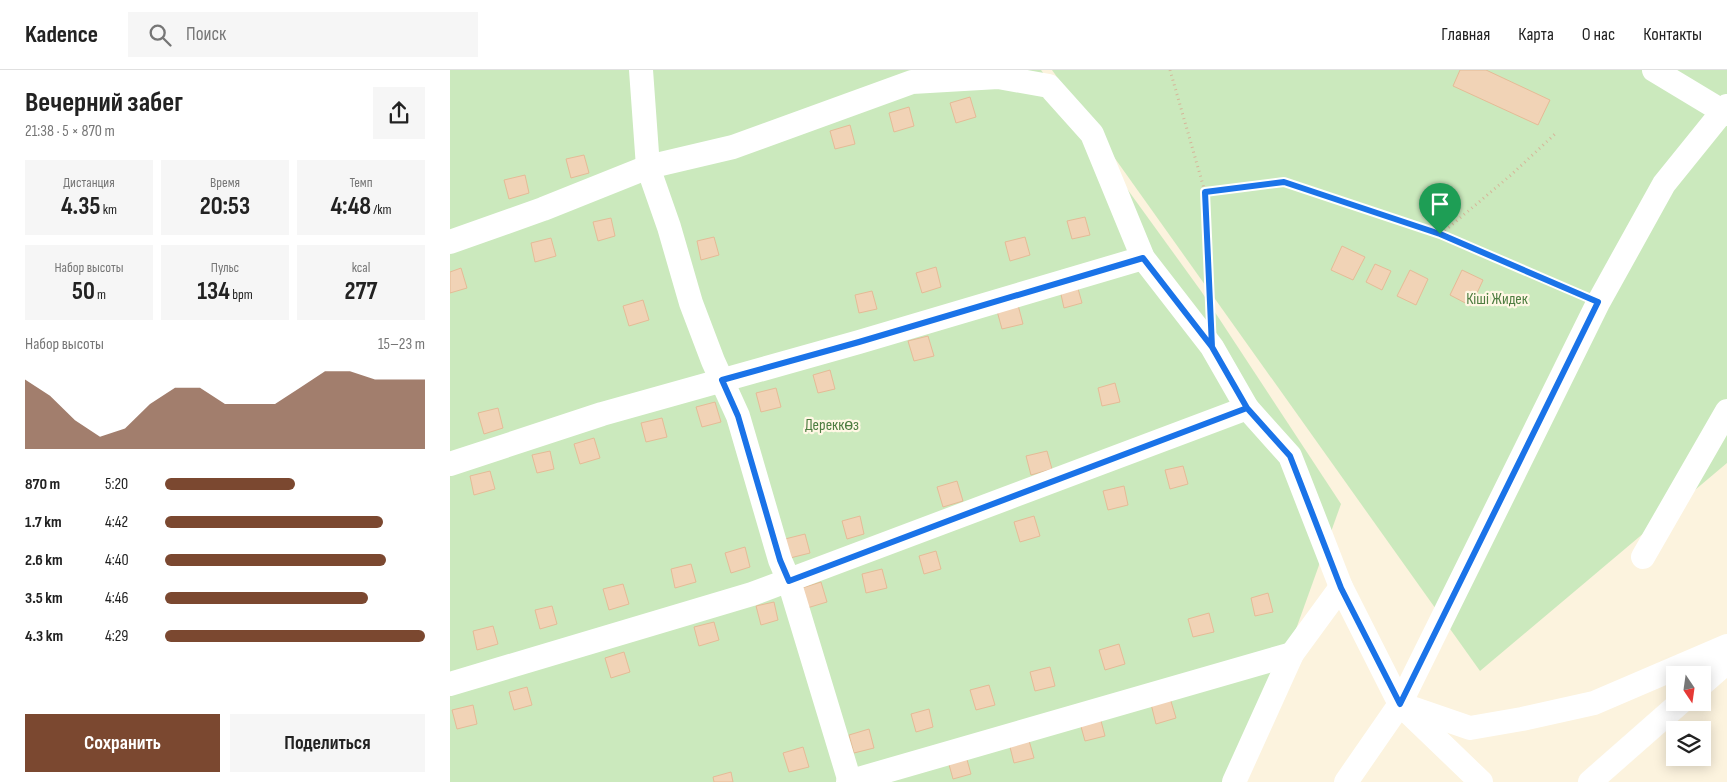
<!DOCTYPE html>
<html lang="ru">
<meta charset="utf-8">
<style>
:root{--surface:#fff;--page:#f6f6f6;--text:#222;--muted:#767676;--line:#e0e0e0;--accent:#7b4830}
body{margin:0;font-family:"Sofia Sans Condensed",sans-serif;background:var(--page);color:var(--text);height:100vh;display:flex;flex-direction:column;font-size:19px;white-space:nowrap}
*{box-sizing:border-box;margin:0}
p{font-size:16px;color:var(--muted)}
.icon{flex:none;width:28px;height:28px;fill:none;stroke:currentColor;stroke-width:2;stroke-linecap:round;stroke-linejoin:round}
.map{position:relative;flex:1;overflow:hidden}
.drawer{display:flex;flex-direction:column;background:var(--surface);width:450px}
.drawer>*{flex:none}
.needle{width:32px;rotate:167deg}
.fabs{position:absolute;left:1216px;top:596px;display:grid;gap:10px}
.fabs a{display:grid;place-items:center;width:45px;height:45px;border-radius:0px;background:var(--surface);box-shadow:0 2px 12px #0003;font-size:25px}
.pin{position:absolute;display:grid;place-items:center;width:42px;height:42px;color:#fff;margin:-51px -21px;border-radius:50% 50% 50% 0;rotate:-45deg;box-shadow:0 0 5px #0007}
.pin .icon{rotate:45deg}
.round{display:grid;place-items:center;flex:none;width:52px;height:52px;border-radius:0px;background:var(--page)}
.overview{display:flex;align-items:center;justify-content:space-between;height:85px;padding:0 25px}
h1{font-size:28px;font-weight:700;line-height:38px}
.figures{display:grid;grid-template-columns:repeat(3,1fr);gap:8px;height:85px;padding:5px 25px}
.figures div{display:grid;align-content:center;border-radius:0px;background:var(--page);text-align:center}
.figures b{font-size:25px;font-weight:700}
.figures small{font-size:14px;font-weight:400}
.figures p{font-size:14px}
.chart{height:140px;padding:10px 25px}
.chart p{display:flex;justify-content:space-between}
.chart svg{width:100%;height:90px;margin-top:5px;fill:var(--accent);opacity:.7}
.button{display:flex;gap:10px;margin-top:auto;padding:10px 25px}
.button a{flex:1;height:58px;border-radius:0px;background:var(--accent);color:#fff;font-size:20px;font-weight:700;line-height:58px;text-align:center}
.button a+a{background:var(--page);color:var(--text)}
ul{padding:0 25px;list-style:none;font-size:16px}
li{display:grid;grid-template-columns:80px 60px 1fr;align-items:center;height:38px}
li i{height:12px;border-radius:6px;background:var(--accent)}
header{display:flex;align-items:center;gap:30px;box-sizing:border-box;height:70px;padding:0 25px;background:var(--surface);border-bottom:1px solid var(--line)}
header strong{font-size:24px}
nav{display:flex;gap:28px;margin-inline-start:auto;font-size:18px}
.search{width:350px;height:45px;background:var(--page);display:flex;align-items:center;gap:12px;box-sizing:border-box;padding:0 18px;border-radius:0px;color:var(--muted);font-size:19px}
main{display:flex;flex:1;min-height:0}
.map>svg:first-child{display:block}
.green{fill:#cbe9bd}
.building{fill:#f1d3b6;stroke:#e4bb96}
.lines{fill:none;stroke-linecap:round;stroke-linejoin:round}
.path{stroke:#d5b69a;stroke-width:3;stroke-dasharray:1 4;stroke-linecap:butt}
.minor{stroke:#fff;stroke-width:24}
.route-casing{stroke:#fff;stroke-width:10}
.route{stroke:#1a73e8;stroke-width:6}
.labels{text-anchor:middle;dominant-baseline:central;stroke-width:4.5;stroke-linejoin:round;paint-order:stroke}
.park-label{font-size:16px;fill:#4e7d41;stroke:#fff7e4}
</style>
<header>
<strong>Kadence</strong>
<div class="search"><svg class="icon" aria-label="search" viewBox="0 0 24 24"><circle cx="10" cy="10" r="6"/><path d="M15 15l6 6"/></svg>Поиск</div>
<nav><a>Главная</a><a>Карта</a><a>О нас</a><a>Контакты</a></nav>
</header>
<main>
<section class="drawer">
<div class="overview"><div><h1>Вечерний забег</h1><p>21:38 · 5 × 870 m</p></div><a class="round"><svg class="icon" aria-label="share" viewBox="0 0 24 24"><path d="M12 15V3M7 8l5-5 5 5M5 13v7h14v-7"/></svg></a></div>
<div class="figures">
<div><p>Дистанция</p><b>4.35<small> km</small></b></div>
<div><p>Время</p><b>20:53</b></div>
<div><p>Темп</p><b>4:48<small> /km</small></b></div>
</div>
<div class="figures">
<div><p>Набор высоты</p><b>50<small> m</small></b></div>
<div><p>Пульс</p><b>134<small> bpm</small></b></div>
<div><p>kcal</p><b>277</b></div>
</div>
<div class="chart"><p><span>Набор высоты</span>15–23 m</p>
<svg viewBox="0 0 160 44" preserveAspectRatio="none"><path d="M0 44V10L10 18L20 30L30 38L40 34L50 22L60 14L70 14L80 22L90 22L100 22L110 14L120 6L130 6L140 10L150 10L160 10V44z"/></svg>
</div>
<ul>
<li><b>870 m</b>5:20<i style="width:50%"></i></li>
<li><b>1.7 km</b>4:42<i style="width:84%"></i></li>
<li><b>2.6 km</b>4:40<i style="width:85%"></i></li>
<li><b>3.5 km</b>4:46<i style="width:78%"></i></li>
<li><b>4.3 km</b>4:29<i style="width:100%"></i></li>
</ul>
<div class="button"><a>Сохранить</a><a>Поделиться</a></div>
</section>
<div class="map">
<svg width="1277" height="712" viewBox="0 0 1277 712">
<rect width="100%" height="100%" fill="#fcf3de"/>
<g class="green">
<path d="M0 0H591L751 221 891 434 791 712H0Z"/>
<path d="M602 0H1277V393L1030 601Z"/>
</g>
<g class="building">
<path d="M1010 0H1036L1100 30 1088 55 1003 16Z"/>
<path d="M520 27 526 47 506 53 500 33Z"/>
<path d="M459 37 464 56 444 62 439 43Z"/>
<path d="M400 55 405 74 385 79 380 61Z"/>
<path d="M134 85 139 103 121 108 116 89Z"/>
<path d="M75 105 79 123 59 129 54 110Z"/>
<path d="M635 147 640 165 622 169 617 151Z"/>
<path d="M161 148 165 166 148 171 143 152Z"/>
<path d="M264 167 269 185 251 190 247 171Z"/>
<path d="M575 167 580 185 560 191 555 172Z"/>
<path d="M101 168 106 186 85 192 81 173Z"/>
<path d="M892 176 915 187 903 210 881 200Z"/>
<path d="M925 194 941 201 932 220 916 212Z"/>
<path d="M486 197 491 217 472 223 466 203Z"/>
<path d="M11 198 17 218 0 223V202Z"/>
<path d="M960 200 978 209 966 235 947 226Z"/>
<path d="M1012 200 1033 210 1021 236 1000 225Z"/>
<path d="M627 215 632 233 614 238 610 220Z"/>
<path d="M422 221 427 239 409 243 405 225Z"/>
<path d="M193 230 199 250 179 256 173 236Z"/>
<path d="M568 235 573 254 552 259 547 241Z"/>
<path d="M478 266 484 286 464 291 458 271Z"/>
<path d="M380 300 385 319 368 323 363 305Z"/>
<path d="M665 313 670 332 652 336 648 318Z"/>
<path d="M326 318 331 337 311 342 306 323Z"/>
<path d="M265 332 271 352 252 357 246 337Z"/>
<path d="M48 338 53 358 34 364 28 343Z"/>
<path d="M212 348 217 367 196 372 191 353Z"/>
<path d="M144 368 150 388 130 394 124 374Z"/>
<path d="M100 381 104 399 87 403 82 385Z"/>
<path d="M597 381 602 399 581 405 576 386Z"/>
<path d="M733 396 738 414 720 419 715 400Z"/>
<path d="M40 401 45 419 24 425 20 406Z"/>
<path d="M507 411 513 431 493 437 487 417Z"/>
<path d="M674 416 678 435 658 440 653 421Z"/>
<path d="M410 446 414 464 397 469 392 451Z"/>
<path d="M584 446 590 466 570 472 564 452Z"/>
<path d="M355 464 360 483 340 488 335 469Z"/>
<path d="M295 477 300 497 281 503 275 483Z"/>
<path d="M486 481 491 499 474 504 469 486Z"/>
<path d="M241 494 246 512 225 518 221 499Z"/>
<path d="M432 499 437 518 416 523 412 504Z"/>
<path d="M371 512 377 532 357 538 352 518Z"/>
<path d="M173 514 179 534 159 540 153 519Z"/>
<path d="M818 523 823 542 805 546 801 528Z"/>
<path d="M324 532 328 550 311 555 306 536Z"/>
<path d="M102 536 107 554 90 559 85 540Z"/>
<path d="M759 543 764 562 743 567 738 549Z"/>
<path d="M264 552 269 570 249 576 244 557Z"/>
<path d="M43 556 48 574 27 580 23 561Z"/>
<path d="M669 574 675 594 655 600 649 580Z"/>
<path d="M174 582 180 602 161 608 155 588Z"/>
<path d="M600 597 605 616 585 621 580 602Z"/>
<path d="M539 615 545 635 526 640 520 620Z"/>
<path d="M77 617 82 635 64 640 59 622Z"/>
<path d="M720 628 726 648 706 654 701 634Z"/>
<path d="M23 635 27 654 7 659 2 640Z"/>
<path d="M479 639 483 657 466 662 461 644Z"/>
<path d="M650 647 655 666 635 671 630 653Z"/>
<path d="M419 659 424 678 404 683 399 665Z"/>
<path d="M578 667 584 688 564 693 559 673Z"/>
<path d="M353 677 359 697 339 702 333 683Z"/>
<path d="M516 686 521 704 503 709 498 691Z"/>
<path d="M281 702 283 712H264L263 707Z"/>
</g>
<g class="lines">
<g class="path">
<path d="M720 0 755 122 760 237"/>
<path d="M755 122 834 112 991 164 1128 224"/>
<path d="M991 164 1061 105 1105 64"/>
</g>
<g class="minor">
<path d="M191 0 198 97 219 157 241 233 263 291 288 346 330 490 339 511 400 712"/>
<path d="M1204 0 1277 44"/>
<path d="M0 172 93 139 198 97 283 77 462 12 548 7 599 16 642 64 693 188 762 277 797 338 840 386 891 517 950 634 1031 712"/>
<path d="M0 394 152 344 409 272 693 188"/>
<path d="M1193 487 1277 341"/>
<path d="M0 614 302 524 797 338"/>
<path d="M1252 614 1277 592"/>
<path d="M956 636 1020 658 1072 649 1144 633 1277 576"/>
<path d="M398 712 842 584"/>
<path d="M784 712 842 584 891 517"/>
<path d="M896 712 950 634 1148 233 1214 114 1277 36"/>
<path d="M1140 712 1231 632"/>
</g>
</g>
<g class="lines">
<defs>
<path id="route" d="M990 164 834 112 755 122 762 277 797 338 339 511 330 490 288 346 272 310 409 272 693 188 762 277 797 338 840 386 891 518 950 634 1148 232 990 164"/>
</defs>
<use href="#route" class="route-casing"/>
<use href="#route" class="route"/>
</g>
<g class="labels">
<g class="park-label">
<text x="1047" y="229">Кіші Жидек</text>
<text x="382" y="355">Дереккөз</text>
</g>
</g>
</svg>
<div class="fabs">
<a><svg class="needle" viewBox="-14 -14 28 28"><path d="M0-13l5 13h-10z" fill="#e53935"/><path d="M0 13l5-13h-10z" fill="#767676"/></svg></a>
<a><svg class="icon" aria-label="layers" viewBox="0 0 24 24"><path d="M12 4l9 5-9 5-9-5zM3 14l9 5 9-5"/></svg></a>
</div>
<div class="pin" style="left:990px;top:164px;background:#1e9e55"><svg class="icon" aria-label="arrive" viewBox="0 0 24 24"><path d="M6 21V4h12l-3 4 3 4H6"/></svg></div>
</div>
</main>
